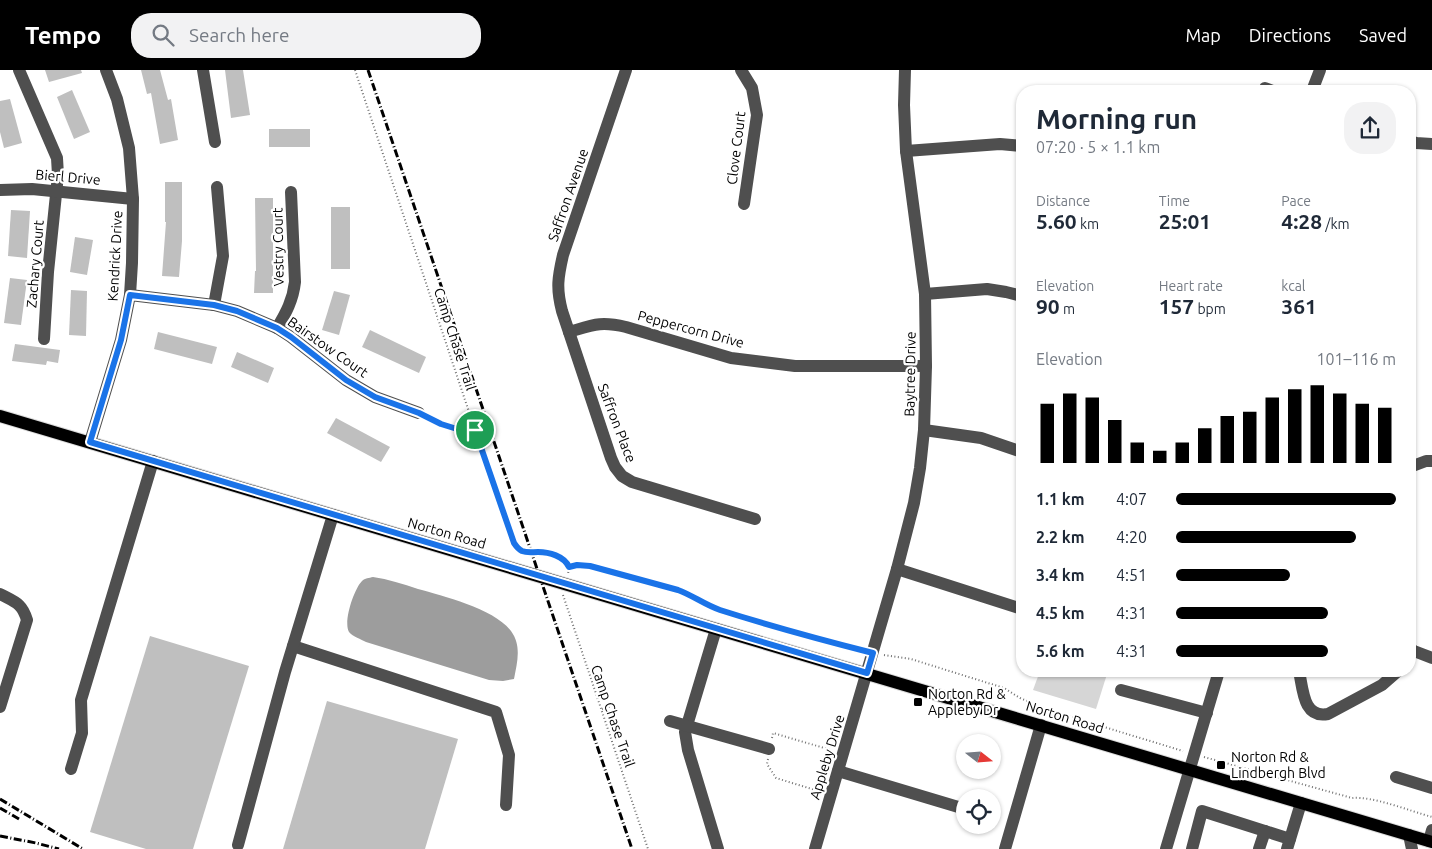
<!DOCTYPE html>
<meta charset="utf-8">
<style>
:root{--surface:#fff;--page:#f2f2f3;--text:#1f2937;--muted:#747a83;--accent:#000}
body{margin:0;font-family:Ubuntu,sans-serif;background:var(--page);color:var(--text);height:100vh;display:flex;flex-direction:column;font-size:19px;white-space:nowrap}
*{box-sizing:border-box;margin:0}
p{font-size:16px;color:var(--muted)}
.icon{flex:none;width:28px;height:28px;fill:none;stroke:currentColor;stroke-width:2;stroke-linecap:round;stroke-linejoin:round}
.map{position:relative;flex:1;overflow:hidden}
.side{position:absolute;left:1016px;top:15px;width:400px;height:592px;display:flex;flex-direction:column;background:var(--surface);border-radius:20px;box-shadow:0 1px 4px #0004}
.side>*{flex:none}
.needle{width:32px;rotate:107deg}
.controls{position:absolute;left:956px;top:664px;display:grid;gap:10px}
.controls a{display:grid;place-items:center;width:45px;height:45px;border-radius:50%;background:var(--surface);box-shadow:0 1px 4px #0004;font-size:25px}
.pin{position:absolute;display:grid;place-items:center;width:42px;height:42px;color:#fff;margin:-21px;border:2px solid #fff;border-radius:50%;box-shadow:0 1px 5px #0007}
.round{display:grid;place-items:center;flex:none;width:52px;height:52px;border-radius:20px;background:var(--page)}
.summary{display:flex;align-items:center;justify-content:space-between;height:85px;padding:0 20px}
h1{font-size:28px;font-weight:700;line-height:38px}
.metrics{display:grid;grid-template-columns:repeat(3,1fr);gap:8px;height:85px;padding:5px 20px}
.metrics div{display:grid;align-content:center}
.metrics b{font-size:21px;font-weight:700}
.metrics small{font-size:14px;font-weight:400}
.metrics p{font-size:14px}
.chart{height:140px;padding:10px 20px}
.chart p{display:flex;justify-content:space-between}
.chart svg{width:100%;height:90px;margin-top:5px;stroke:var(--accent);stroke-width:6}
ul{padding:0 20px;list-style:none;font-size:16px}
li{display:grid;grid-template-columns:80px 60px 1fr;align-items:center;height:38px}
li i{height:12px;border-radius:6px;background:var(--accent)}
header{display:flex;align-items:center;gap:30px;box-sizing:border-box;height:70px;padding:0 25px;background:var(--accent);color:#fff}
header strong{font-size:24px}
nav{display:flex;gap:28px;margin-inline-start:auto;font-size:18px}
.search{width:350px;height:45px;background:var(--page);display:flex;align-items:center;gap:12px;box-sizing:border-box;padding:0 18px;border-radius:20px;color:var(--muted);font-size:19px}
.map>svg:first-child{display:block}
.green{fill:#d6d6d6}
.water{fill:#9d9d9d}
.building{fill:#bfbfbf}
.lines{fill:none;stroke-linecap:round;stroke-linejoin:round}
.major-casing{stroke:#dbdbdb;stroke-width:14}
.path{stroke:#717171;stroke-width:2;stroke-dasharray:1 2.5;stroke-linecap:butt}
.minor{stroke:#4f4f4f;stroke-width:12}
.major{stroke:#000;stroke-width:12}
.rail{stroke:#000;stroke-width:3;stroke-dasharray:8 2.5 1 2.5;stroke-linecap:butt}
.route-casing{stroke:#fff;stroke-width:10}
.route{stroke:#1a73e8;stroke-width:6}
.poi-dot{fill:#000;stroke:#fff;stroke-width:2}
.labels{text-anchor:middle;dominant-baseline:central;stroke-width:4.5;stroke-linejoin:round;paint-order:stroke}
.street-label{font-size:14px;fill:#000;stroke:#fff}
.poi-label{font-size:14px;fill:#000;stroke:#fff;text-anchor:start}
</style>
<header>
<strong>Tempo</strong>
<div class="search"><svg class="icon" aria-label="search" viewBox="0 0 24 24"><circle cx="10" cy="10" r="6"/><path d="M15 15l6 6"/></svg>Search here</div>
<nav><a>Map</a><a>Directions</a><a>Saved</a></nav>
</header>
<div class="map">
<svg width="1432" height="779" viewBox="0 0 1432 779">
<rect width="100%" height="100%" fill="#fff"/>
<path class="green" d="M1040 601H1108L1096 639 1033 620Z"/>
<path class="water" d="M373 507C388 509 403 514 418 519 443 526 495 539 511 561 522 576 517 593 514 609L503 611 489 610 366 572C361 569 353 567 349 562 343 552 354 519 362 511 365 508 369 508 373 507Z"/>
<g class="building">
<path d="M45 0H81L82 3 49 12Z"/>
<path d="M141 0H160L168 30 171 29 178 70 160 74 151 23 147 24Z"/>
<path d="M225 0H243L250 45 231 48Z"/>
<path d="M72 20 90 62 74 69 57 27Z"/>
<path d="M10 29 22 73 4 78 0 62V31Z"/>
<rect x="269" y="59" width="41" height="18"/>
<path d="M165 112H182V171L179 207 162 206 166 152H165Z"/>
<path d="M255 128H273V223H254L255 201H256Z"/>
<rect x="331" y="137" width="19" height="62"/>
<path d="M11 140 30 141 27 188 8 186Z"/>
<path d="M75 167 93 170 87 205 70 202Z"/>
<path d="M10 208 27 210 21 255 4 253Z"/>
<path d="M71 220 87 221 86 266 69 265Z"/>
<path d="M334 221 350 225 339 265 322 260Z"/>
<path d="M370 260 426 287 419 303 362 277Z"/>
<path d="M158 262 217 277 212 294 154 279Z"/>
<path d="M15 274 60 280 58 293 47 291 46 295 12 291Z"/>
<path d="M237 282 274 298 268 313 231 297Z"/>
<path d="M336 348 390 377 381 392 327 363Z"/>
<path d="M150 566 249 596 193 779H146L90 762Z"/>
<path d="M327 631 458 669 425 779H283Z"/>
</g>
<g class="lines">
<defs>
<path id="major" d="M0 346 1432 772"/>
</defs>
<use href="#major" class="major-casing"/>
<g class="path">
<path d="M355 0 475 360 514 473C516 477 518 479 522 481 527 483 532 482 538 482 551 482 571 488 568 504"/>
<path d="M430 349 457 359 473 360"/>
<path d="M569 497 577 495H585L607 500 625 506 678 520 690 525 718 539 792 561 862 580"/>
<path d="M563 525 648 779"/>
<path d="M884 585 911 589 1004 618 1020 628 1045 639 1183 681"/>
<path d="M602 639 614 635"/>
<path d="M772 668 773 663 831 680"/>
<path d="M1204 687 1352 728C1373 726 1410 741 1432 747"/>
<path d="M768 689 767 694 776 708 815 720"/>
</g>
<g class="minor">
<path d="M19 0 57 88 58 105 48 202 44 269"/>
<path d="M203 0 215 72"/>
<path d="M626 0 563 185C558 207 556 218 562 241L611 388 615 397 622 406 632 412 755 449"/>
<path d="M741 0 752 18 757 45 744 134"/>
<path d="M1265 18 1273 21"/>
<path d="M1312 21 1320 0"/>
<path d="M1410 71 1416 73 1432 74"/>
<path d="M906 81 1000 74 1022 76"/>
<path d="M0 120 32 119 133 129"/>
<path d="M925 224 987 219 1006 222 1022 226"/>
<path d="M130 225 214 235 237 241 277 258 291 267 346 310 375 327 419 343"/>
<path d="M214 235 223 186 217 117"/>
<path d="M277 258C286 243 293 230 295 212L291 122"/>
<path d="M569 262C593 255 600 251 626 257L731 288 795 296H926"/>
<path d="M924 360 981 368 1022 382"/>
<path d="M90 372 121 270 130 225 132 193 133 129 129 78 117 29 106 0"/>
<path d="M1410 397 1426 391H1432"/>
<path d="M897 499 1022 539"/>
<path d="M0 524C15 532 22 533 27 550L0 637"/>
<path d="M716 559 685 662 688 680 718 779"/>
<path d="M293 576 496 642 509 685 506 735"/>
<path d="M1410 578 1414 581 1432 588"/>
<path d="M1299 601C1303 619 1303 649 1328 644L1382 615 1398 601"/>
<path d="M1121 620 1207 643"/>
<path d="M670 651 769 679"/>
<path d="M71 699 82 663 81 630 153 391"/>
<path d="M838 701 965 739"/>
<path d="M1396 707 1432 718"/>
<path d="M1409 765 1412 779"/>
<path d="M1429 771 1432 760"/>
<path d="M238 775 285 602 333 445"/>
<path d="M815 779 897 499 914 433 920 398 924 360 926 296 925 224 906 81 904 35 905 0"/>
<path d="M1005 779 1041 655"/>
<path d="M1166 779 1219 601"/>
<path d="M1192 779 1202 741 1290 769"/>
<path d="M1259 779 1265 761"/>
<path d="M1287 779 1301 733"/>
</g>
<use href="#major" class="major"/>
<g class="rail">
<path d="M368 0 632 779"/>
<path d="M0 729 83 779"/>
<path d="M0 738 19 749"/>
<path d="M0 766 36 773 59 779"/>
</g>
</g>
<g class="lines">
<defs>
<path id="route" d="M130 225 214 235 237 241 277 258 291 267 346 310 375 327 419 343 441 354 457 359 475 360 514 473C516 476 518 479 522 481 527 483 532 482 538 482 549 482 564 486 569 497L577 495 590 496 678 520C692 525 705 535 720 540 770 556 822 570 873 583L867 603 90 372 121 270Z"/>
</defs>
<use href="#route" class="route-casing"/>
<use href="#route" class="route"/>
</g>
<g class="poi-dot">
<rect x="913" y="627" width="10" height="10" rx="2.5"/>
<rect x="1216" y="690" width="10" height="10" rx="2.5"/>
</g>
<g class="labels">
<g class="street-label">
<text transform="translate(736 78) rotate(-83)">Clove Court</text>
<text transform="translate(68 107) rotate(5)">Bierl Drive</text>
<text transform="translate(568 125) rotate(-71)">Saffron Avenue</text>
<text transform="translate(278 177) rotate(-91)">Vestry Court</text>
<text transform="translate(115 186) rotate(-87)">Kendrick Drive</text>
<text transform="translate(35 194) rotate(-85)">Zachary Court</text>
<text transform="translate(691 259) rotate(15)">Peppercorn Drive</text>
<text transform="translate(455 269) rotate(72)">Camp Chase Trail</text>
<text transform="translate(328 277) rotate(35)">Bairstow Court</text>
<text transform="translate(910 304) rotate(-89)">Baytree Drive</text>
<text transform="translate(617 353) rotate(69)">Saffron Place</text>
<text transform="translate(447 463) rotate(16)">Norton Road</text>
<text transform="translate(613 646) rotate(71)">Camp Chase Trail</text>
<text transform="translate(1065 647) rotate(17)">Norton Road</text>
<text transform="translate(827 687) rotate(-73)">Appleby Drive</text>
</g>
<g class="poi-label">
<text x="928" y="624">Norton Rd &amp;<tspan x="928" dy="16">Appleby Dr</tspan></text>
<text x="1231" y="687">Norton Rd &amp;<tspan x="1231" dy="16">Lindbergh Blvd</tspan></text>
</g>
</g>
</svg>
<div class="controls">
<a><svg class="needle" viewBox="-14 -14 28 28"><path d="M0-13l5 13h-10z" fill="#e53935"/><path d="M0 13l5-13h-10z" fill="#747a83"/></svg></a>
<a><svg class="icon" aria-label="locate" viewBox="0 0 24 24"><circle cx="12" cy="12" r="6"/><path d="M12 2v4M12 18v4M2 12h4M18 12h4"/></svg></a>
</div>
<div class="pin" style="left:475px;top:360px;background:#1e9e55"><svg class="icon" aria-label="arrive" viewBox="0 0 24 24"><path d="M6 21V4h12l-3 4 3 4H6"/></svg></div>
<section class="side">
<div class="summary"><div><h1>Morning run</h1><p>07:20 · 5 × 1.1 km</p></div><a class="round"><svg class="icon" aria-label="share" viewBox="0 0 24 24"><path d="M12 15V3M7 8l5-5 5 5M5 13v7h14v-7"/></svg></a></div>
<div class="metrics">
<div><p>Distance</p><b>5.60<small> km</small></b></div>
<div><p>Time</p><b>25:01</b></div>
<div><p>Pace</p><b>4:28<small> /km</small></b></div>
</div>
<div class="metrics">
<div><p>Elevation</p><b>90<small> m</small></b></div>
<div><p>Heart rate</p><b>157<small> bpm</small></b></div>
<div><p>kcal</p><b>361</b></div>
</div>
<div class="chart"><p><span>Elevation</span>101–116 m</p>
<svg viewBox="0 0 160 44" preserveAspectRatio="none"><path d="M5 44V15M15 44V10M25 44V12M35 44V23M45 44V34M55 44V38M65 44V34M75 44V27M85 44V21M95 44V19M105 44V12M115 44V8M125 44V6M135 44V10M145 44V15M155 44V17"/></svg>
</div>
<ul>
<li><b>1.1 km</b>4:07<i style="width:100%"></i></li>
<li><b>2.2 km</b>4:20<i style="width:82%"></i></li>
<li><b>3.4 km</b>4:51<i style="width:52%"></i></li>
<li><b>4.5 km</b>4:31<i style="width:69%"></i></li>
<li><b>5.6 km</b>4:31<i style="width:69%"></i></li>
</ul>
</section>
</div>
